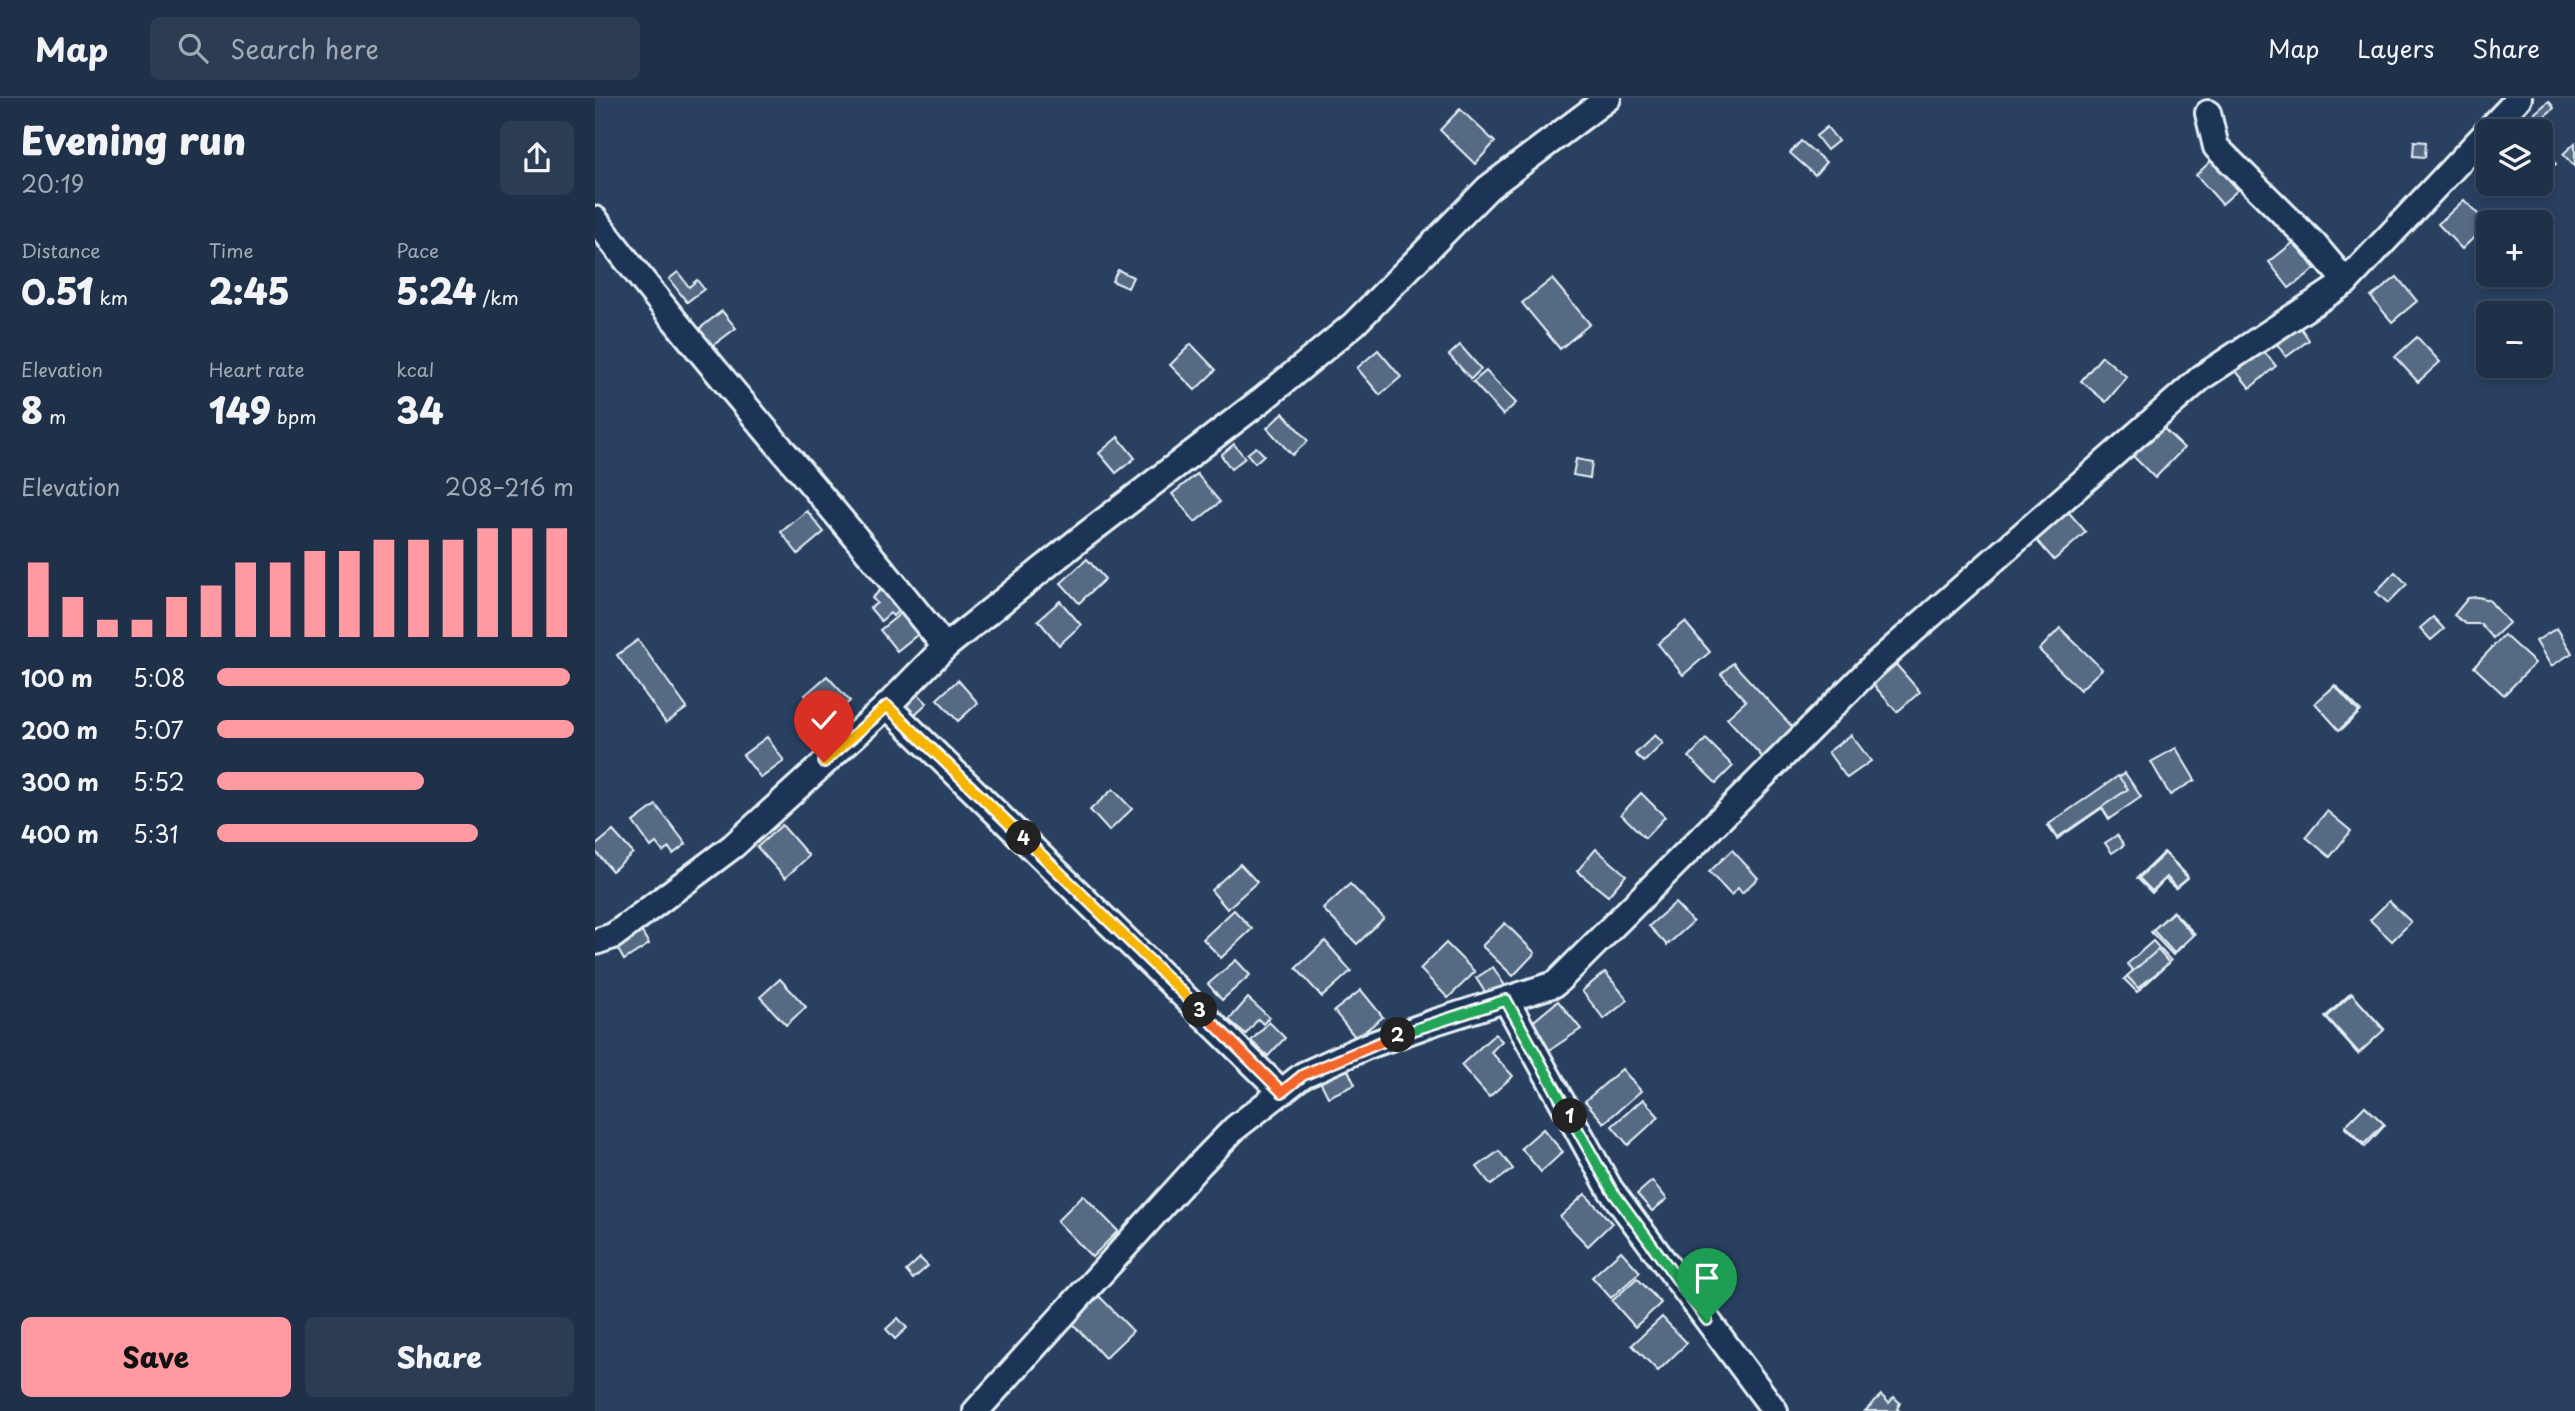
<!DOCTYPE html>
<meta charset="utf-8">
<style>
:root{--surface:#1f3049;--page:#2c3c53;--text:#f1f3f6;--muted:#a1a9b4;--line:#3c4b61;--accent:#ff9aa2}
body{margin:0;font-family:"Playpen Sans",sans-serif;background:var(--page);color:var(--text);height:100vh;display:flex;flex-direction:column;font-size:26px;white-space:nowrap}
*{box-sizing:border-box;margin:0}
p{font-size:23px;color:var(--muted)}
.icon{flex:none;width:38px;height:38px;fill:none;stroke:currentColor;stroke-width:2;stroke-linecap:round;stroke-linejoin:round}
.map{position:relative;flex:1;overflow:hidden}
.panel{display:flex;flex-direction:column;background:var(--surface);width:595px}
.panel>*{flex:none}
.controls{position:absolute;left:1881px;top:21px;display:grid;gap:14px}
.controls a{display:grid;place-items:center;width:77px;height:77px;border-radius:10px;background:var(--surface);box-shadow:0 4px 10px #0003,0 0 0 2px var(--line);font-size:35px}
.pin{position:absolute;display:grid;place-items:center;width:60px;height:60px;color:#fff;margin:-72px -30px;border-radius:50% 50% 50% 0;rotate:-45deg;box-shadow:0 0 7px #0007}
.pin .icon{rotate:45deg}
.km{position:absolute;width:35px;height:35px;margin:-18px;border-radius:50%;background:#222;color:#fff;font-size:19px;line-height:35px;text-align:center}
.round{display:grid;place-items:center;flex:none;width:74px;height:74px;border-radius:10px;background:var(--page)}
.headline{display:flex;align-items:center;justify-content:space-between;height:119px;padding:0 21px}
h1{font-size:38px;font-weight:800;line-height:52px}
.figures{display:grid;grid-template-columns:repeat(3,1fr);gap:10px;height:119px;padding:7px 21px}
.figures div{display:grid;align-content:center}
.figures b{font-size:35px;font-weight:800}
.figures small{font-size:19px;font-weight:400}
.figures p{font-size:19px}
.chart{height:196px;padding:14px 21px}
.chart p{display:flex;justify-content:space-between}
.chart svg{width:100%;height:126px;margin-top:7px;stroke:var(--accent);stroke-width:6}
.button{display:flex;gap:14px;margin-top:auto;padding:14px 21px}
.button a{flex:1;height:80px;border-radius:10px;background:var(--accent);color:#111;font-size:28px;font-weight:800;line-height:80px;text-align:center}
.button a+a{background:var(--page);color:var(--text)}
ul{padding:0 21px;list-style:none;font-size:23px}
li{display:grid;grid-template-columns:112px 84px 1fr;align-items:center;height:52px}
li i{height:18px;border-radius:9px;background:var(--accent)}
header{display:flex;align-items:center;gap:42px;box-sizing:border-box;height:98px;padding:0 35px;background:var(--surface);border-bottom:2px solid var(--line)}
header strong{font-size:33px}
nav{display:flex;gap:38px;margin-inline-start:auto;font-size:24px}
.search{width:490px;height:63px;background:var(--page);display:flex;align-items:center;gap:18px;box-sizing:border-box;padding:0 24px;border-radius:10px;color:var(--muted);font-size:26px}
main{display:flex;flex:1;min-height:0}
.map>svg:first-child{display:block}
.building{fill:#556a83;stroke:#e8f1f8;stroke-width:2}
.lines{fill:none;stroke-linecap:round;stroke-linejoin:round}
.minor-casing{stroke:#e8f1f8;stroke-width:30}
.minor{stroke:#1d3557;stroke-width:24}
.split-1-casing{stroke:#fff;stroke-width:14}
.split-2-casing{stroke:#fff;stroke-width:14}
.split-3-casing{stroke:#fff;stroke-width:14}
.split-4-casing{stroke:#fff;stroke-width:14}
.split-5-casing{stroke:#fff;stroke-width:14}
.split-1{stroke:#22a559;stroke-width:9}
.split-2{stroke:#22a559;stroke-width:9}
.split-3{stroke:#f0652b;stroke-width:9}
.split-4{stroke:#f5b400;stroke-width:9}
.split-5{stroke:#f5b400;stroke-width:9}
</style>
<header>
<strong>Map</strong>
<div class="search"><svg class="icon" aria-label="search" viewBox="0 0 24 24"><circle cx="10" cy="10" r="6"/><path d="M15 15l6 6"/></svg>Search here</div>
<nav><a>Map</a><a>Layers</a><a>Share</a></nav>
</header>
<main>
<section class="panel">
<div class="headline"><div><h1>Evening run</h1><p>20:19</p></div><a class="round"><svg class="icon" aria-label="share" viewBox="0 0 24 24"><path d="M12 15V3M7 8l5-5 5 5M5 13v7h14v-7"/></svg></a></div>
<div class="figures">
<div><p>Distance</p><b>0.51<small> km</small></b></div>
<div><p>Time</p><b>2:45</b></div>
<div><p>Pace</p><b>5:24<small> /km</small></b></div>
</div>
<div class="figures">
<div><p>Elevation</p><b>8<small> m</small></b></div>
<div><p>Heart rate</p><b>149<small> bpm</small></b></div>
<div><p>kcal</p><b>34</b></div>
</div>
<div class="chart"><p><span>Elevation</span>208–216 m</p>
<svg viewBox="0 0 160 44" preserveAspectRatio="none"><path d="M5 44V18M15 44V30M25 44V38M35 44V38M45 44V30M55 44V26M65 44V18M75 44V18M85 44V14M95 44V14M105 44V10M115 44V10M125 44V10M135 44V6M145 44V6M155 44V6"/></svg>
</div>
<ul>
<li><b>100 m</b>5:08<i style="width:99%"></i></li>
<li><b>200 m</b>5:07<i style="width:100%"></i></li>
<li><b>300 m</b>5:52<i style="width:58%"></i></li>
<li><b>400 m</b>5:31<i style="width:73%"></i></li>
</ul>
<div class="button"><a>Save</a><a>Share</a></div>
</section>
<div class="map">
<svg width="1980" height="1313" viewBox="0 0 1980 1313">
<rect width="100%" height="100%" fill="#294061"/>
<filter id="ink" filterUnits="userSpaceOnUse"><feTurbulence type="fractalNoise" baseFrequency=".0143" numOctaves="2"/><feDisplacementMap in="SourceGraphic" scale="14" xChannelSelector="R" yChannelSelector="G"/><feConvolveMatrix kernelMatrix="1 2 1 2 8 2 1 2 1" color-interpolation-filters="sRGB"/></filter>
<g filter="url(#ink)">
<g class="building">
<path d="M1954 3 1959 10 1940 26 1934 20Z"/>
<path d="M865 11 900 44 880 66 845 32Z"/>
<path d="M1232 29 1243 43 1232 52 1221 38Z"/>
<path d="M1206 43 1231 64 1220 77 1195 55Z"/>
<path d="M1819 43 1831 44 1830 59 1818 58Z"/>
<path d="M1980 45V69L1968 56Z"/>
<path d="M1946 50 1961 66 1946 80Z"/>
<path d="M1617 62 1643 92 1627 106 1601 77Z"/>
<path d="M1869 102 1893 126 1867 151 1843 126Z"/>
<path d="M1699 144 1720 171 1694 190 1674 164Z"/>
<path d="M523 172 538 179 533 190 517 183Z"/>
<path d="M83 174 94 189 102 182 109 191 92 204 74 181Z"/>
<path d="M1802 179 1822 203 1797 224 1776 199Z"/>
<path d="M957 181 995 226 965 251 927 205Z"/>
<path d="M127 213 141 230 112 252 99 235Z"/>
<path d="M1703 226 1714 242 1691 259 1680 243Z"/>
<path d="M1822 239 1845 264 1823 284 1800 259Z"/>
<path d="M596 246 621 272 600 292 575 267Z"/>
<path d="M865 247 886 271 876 281 854 257Z"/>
<path d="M1666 250 1681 268 1655 290 1640 272Z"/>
<path d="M783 252 806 279 785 297 762 270Z"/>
<path d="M1507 258 1532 279 1511 304 1486 283Z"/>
<path d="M891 273 921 305 908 317 878 284Z"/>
<path d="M688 315 713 343 697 357 672 330Z"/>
<path d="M1564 326 1589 350 1560 380 1535 355Z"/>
<path d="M523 339 540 360 521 375 504 355Z"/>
<path d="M639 346 650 360 636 371 626 357Z"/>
<path d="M661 349 669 357 660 365 652 356Z"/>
<path d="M981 361 997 364 995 380 978 377Z"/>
<path d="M602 376 625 404 600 424 577 396Z"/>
<path d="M1469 409 1491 434 1459 462 1437 437Z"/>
<path d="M212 413 229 434 203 456 186 434Z"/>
<path d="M492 461 510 481 484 505 466 485Z"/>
<path d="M1800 474 1812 486 1793 505 1781 494Z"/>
<path d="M290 488 308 508 298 518 295 515 286 523 275 510 282 505 277 500Z"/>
<path d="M1883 499 1894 502 1914 525 1898 540 1886 526H1871L1859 517 1873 500Z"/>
<path d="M465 503 486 527 464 547 443 522Z"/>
<path d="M310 512 327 533 302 553 285 532Z"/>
<path d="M1838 519 1849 531 1836 542 1825 530Z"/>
<path d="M1090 524 1115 554 1088 577 1063 546Z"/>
<path d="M1465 530 1507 571 1485 592 1444 552Z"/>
<path d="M1962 530 1977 555 1956 568 1941 543Z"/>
<path d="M1909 537 1940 565 1909 597 1879 569Z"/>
<path d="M43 542 92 610 71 625 22 557Z"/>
<path d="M1299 564 1325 594 1302 614 1276 584Z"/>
<path d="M1138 565 1203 635 1172 664 1132 620 1151 603 1126 576Z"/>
<path d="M232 578 255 603 233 623 210 597Z"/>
<path d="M363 582 383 605 363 623 342 601Z"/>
<path d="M1740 587 1766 613 1747 631 1721 606Z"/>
<path d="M1740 588 1764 614 1744 632 1720 605Z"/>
<path d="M323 596 332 605 318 618 309 609Z"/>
<path d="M1060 637 1068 645 1049 664 1040 656Z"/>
<path d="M1256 637 1276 663 1252 680 1233 654Z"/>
<path d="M172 639 189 663 166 680 148 657Z"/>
<path d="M1111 641 1138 668 1121 685 1094 659Z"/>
<path d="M1581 650 1600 682 1575 697 1556 664Z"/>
<path d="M1530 675 1546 699 1514 721 1507 710 1462 741 1453 728Z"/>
<path d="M1523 678 1533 691 1463 739 1454 726Z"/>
<path d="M518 691 537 711 514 733 495 712Z"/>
<path d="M1046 695 1070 719 1050 740 1026 716Z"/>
<path d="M61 707 91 746 78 756 74 750 68 754 61 745 56 749 38 724Z"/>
<path d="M1732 713 1756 733 1735 759 1711 739Z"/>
<path d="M187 727 214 758 190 780 162 749Z"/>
<path d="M18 733 38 755 17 773 0 753V748Z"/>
<path d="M1522 737 1529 747 1517 755 1510 745Z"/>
<path d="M1001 751 1031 777 1013 798 982 773Z"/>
<path d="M1137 752 1163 780 1147 795 1143 790 1136 797 1114 774Z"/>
<path d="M1569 754 1592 777 1580 790 1570 781 1557 795 1542 780Z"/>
<path d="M1570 755 1593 780 1581 790 1572 779 1557 793 1544 780Z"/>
<path d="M645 766 662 784 632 811 616 792Z"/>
<path d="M755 786 789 820 762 846 728 811Z"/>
<path d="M1794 803 1816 824 1797 843 1775 822Z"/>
<path d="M1080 805 1098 824 1072 847 1054 828Z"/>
<path d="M639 812 657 831 626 860 608 841Z"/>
<path d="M1578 813 1600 836 1578 857 1556 834Z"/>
<path d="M1578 814 1598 837 1579 855 1558 832Z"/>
<path d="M910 825 940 855 918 878 887 848Z"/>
<path d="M45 831 54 846 29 862 20 846Z"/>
<path d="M730 843 756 873 727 899 701 870Z"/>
<path d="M1558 843 1576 863 1542 894 1529 881 1538 873 1532 866Z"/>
<path d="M851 845 880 874 853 900 825 871Z"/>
<path d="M1563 852 1574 865 1543 890 1532 878Z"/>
<path d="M641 862 655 877 627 902 613 886Z"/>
<path d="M898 869 912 891 895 902 881 880Z"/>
<path d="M1010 874 1033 902 1009 921 987 893Z"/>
<path d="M185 881 211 909 191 927 165 899Z"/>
<path d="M766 892 788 919 761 940 739 913Z"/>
<path d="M1756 895 1789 931 1763 956 1730 919Z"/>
<path d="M1757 896 1789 932 1764 955 1732 919Z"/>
<path d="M653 900 674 919 668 926 663 921 651 936 634 922Z"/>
<path d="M963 903 986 931 955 952 934 927Z"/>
<path d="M674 924 690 940 673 958 656 943Z"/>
<path d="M900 936 907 943 896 954 918 978 894 999 866 967Z"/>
<path d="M752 970 760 987 733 999 725 983Z"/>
<path d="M1027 971 1046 993 1009 1025 990 1003Z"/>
<path d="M1048 1001 1064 1019 1033 1047 1017 1028Z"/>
<path d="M1770 1008 1790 1027 1770 1049 1750 1030Z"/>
<path d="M1770 1008 1789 1026 1769 1046 1750 1028Z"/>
<path d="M948 1031 968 1054 946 1074 926 1050Z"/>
<path d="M904 1053 918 1071 896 1087 882 1069Z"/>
<path d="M1057 1083 1072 1101 1057 1113 1042 1096Z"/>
<path d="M990 1096 1017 1125 993 1148 965 1119Z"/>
<path d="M488 1097 523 1133 497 1159 462 1123Z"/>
<path d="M1026 1153 1045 1174 1016 1200 997 1179Z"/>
<path d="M325 1160 333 1168 318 1181 311 1173Z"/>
<path d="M1042 1180 1066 1205 1040 1229 1017 1203Z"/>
<path d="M504 1198 538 1233 510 1260 477 1225Z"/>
<path d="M1067 1219 1092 1245 1063 1273 1037 1247Z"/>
<path d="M303 1220 312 1230 300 1241 291 1231Z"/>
<path d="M1286 1297 1294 1305 1299 1299 1305 1305 1302 1311 1305 1313H1270Z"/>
</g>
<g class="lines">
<defs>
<g id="minor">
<path d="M1613 15 1621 49 1719 146 1751 184"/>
<path d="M0 121C111 268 236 404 350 549"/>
<path d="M292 608 687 994"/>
<path d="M0 844 18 838 138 748 292 608 350 549 485 441 668 301 759 226 893 90 1013 0"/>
<path d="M911 902 1015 1091 1180 1313"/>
<path d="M381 1313 605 1066 640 1030 708 977 770 949 840 924 960 886 1278 568 1607 279 1751 184 1924 0"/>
</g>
</defs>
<use href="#minor" class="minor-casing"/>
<use href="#minor" class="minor"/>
</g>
</g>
<g class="lines" filter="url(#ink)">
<defs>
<path id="split-1" d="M975 1018 1016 1091 1112 1222"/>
<path id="split-2" d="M803 937 911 902 975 1018"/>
<path id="split-3" d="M605 912 687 994 708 977 803 937"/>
<path id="split-4" d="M429 740 605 912"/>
<path id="split-5" d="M229 664 292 608 429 740"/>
</defs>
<use href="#split-1" class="split-1-casing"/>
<use href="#split-2" class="split-2-casing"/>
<use href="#split-3" class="split-3-casing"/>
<use href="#split-4" class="split-4-casing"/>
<use href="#split-5" class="split-5-casing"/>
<use href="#split-1" class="split-1"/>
<use href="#split-2" class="split-2"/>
<use href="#split-3" class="split-3"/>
<use href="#split-4" class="split-4"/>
<use href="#split-5" class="split-5"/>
</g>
</svg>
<div class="controls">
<a><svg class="icon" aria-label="layers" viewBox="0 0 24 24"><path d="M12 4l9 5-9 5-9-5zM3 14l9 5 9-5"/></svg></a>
<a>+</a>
<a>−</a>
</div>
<div class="pin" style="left:1112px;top:1222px;background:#1e9e55"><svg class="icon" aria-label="arrive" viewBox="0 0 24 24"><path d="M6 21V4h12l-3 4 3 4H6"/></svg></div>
<div class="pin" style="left:229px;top:664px;background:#d93025"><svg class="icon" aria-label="check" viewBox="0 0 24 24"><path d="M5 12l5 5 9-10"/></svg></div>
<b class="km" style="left:975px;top:1018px">1</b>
<b class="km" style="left:803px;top:937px">2</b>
<b class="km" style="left:605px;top:912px">3</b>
<b class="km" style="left:429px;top:740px">4</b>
</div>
</main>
